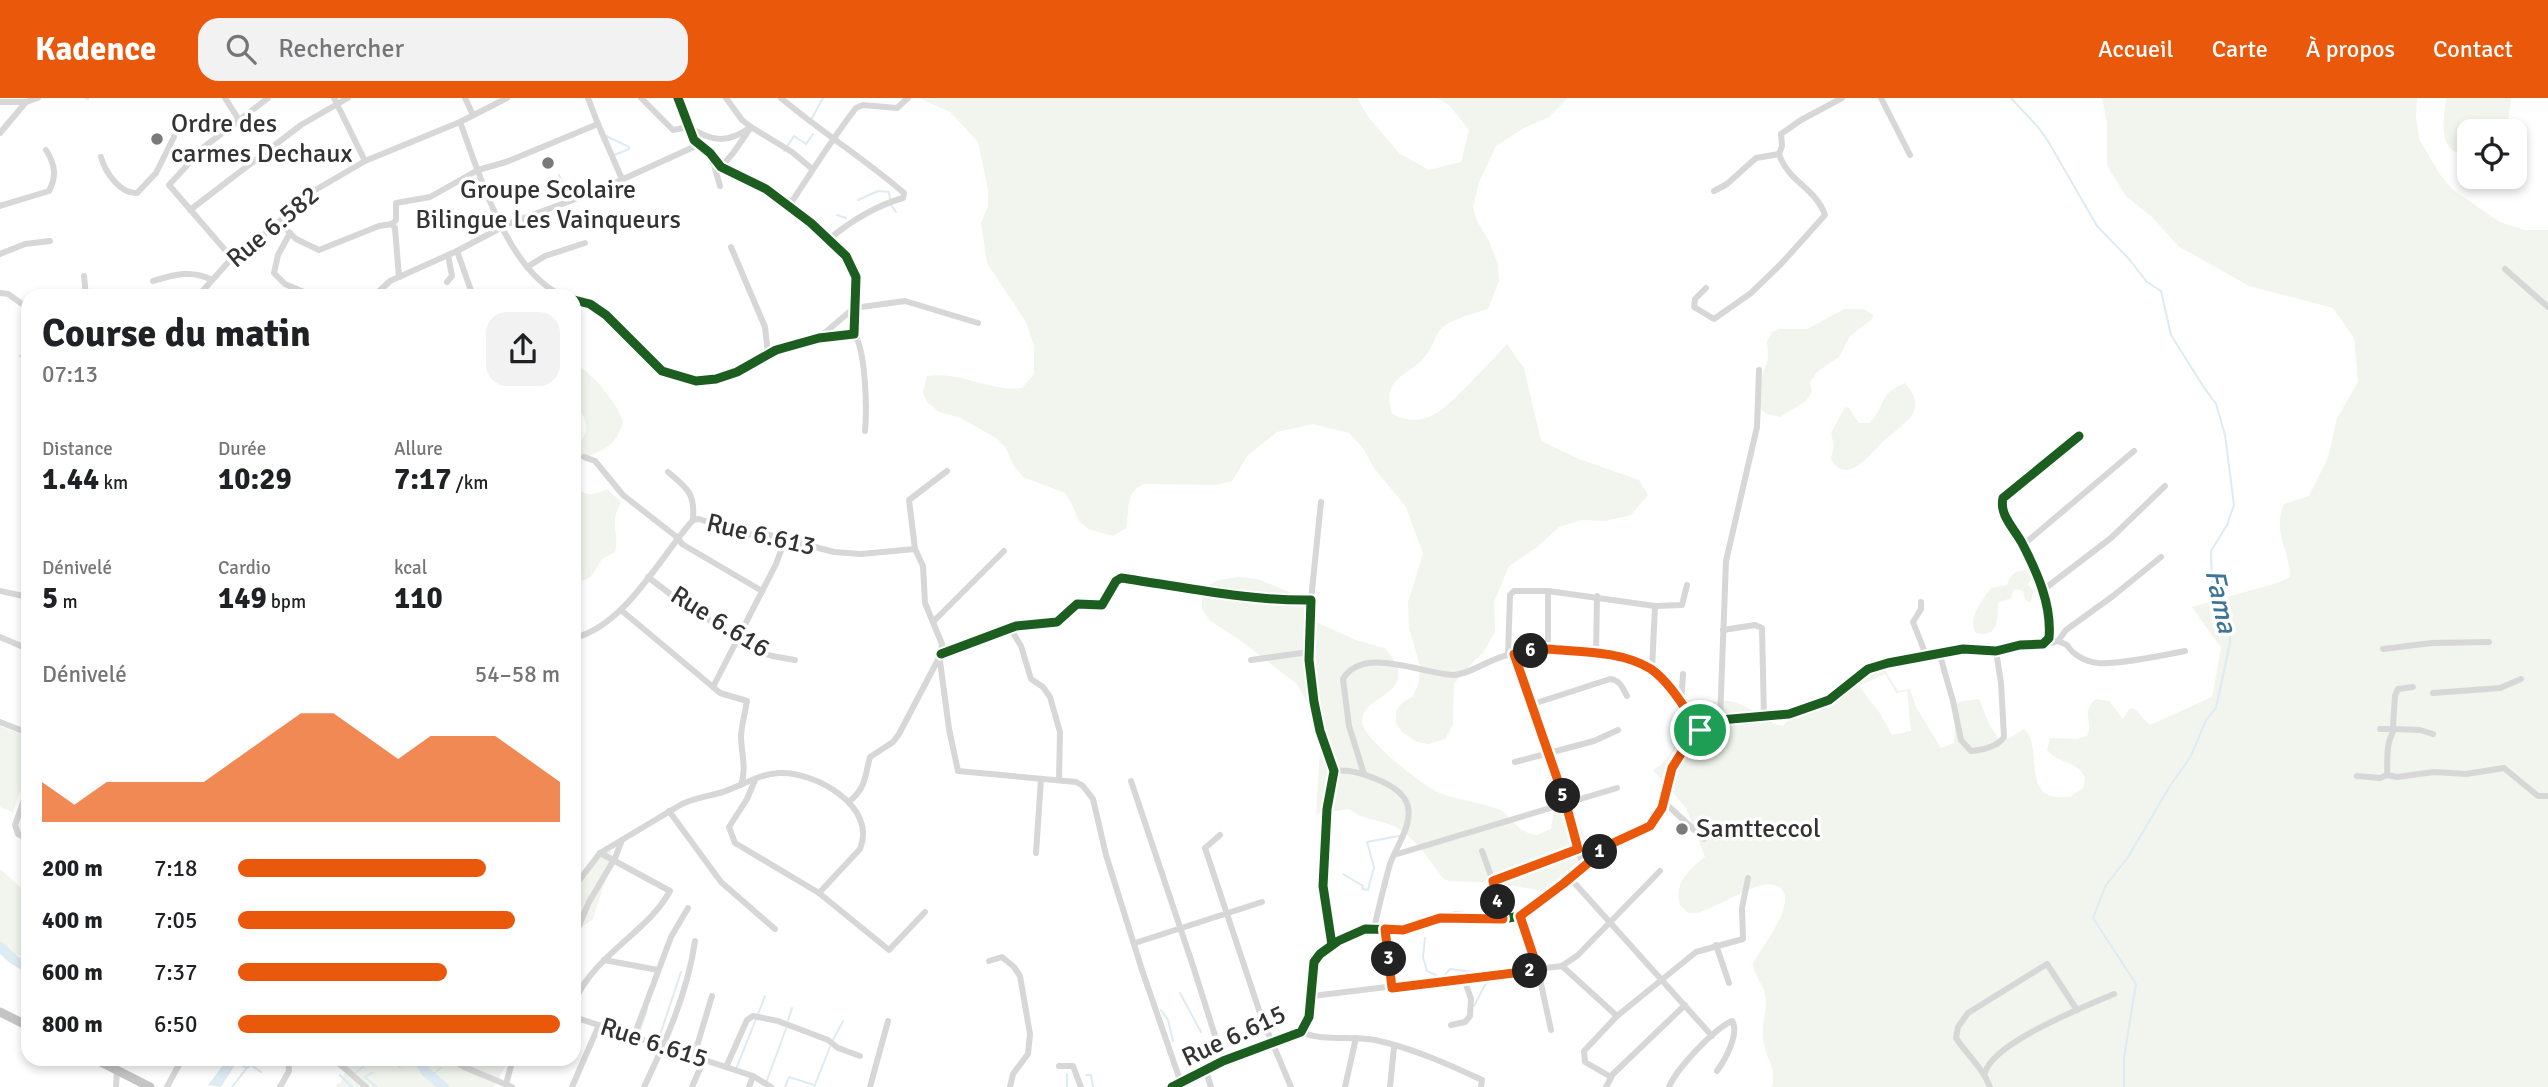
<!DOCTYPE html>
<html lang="fr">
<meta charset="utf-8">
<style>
:root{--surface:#fff;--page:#f2f2f2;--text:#202124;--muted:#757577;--accent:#ea580c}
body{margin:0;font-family:Signika,sans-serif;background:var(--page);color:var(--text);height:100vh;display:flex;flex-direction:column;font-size:26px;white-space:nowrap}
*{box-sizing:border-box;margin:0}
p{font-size:23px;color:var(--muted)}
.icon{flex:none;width:38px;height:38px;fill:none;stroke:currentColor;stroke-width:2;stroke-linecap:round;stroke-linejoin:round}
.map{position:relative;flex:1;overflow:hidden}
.drawer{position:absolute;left:21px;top:191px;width:560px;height:777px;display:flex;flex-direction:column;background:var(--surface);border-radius:21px;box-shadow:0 4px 10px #0003}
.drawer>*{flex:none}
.tools{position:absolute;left:2457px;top:21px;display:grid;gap:14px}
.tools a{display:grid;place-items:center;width:70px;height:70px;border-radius:14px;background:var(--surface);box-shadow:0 4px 10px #0003;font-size:35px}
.pin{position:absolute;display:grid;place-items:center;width:60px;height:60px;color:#fff;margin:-30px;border:4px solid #fff;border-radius:50%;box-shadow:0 2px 7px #0007}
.km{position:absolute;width:35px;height:35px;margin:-18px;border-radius:50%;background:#222;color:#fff;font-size:19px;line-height:35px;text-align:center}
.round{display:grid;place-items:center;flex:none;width:74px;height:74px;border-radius:21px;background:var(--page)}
.overview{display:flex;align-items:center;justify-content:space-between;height:119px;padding:0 21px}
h1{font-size:38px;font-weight:800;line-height:52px}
.stats{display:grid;grid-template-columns:repeat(3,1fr);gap:10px;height:119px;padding:7px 21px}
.stats div{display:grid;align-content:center}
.stats b{font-size:30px;font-weight:800}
.stats small{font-size:19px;font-weight:400}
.stats p{font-size:19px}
.chart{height:196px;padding:14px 21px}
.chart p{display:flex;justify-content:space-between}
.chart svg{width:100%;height:126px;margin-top:7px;fill:var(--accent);opacity:.7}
ul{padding:0 21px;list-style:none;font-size:23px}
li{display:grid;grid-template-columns:112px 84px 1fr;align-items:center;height:52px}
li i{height:18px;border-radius:9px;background:var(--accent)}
header{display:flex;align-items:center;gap:42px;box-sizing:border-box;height:98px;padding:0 35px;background:var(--accent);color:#fff}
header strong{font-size:33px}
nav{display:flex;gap:38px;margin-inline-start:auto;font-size:24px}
.search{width:490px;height:63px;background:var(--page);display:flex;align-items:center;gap:18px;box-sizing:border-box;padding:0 24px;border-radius:21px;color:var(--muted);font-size:26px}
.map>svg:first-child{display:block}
.green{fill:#f1f5ed;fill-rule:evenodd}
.water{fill:#ddebf3}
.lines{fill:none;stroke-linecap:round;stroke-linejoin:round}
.stream{stroke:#ddebf3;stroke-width:2}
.river{stroke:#ddebf3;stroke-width:10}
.minor{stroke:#d7d7d7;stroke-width:6}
.highway{stroke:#c4c4c4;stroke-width:9}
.cycleway-casing{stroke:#fff;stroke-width:13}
.cycleway{stroke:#1b5e20;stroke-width:9}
.route-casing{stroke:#fff;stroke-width:14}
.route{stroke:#ea580c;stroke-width:9}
.poi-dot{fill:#7a7a7a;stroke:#fff;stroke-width:2.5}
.labels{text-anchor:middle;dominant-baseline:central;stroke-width:7;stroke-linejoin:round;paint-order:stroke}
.poi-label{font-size:26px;fill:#333;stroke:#fff;text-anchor:start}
.street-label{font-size:26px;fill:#333;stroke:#fff}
.water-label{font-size:28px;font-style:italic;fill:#3f7597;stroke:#fff}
</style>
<header>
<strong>Kadence</strong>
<div class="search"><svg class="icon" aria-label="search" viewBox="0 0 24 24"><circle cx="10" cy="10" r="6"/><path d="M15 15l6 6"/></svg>Rechercher</div>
<nav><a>Accueil</a><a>Carte</a><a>À propos</a><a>Contact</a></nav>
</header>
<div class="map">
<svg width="2548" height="989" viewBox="0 0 2548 989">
<rect width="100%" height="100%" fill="#fff"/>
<g class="green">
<path d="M919 0H1357L1369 20 1400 56 1429 72 1461 64 1469 32 1449 7 1437 0H1568L1549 19 1524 30 1496 48 1479 84 1473 109 1477 123 1489 143 1498 166 1499 183 1488 211C1473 216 1455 220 1443 229 1435 236 1433 249 1426 257 1409 280 1381 277 1392 316 1428 333 1445 309 1468 287 1481 273 1495 260 1507 246L1524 270 1541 343 1579 361 1639 382 1648 397 1631 417 1605 423 1582 422 1559 429 1536 450 1509 468 1494 504 1495 534 1483 555 1468 569 1454 586 1453 627 1445 641 1429 646 1417 644 1402 634 1396 625V613L1402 605 1413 598 1419 585 1420 568 1409 530 1408 504 1423 456 1406 409 1374 370 1363 350 1349 335 1313 326 1277 334 1248 357 1232 383 1216 387 1145 386C1124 394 1130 411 1126 430L1113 438 1088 431 1078 422 1072 406 1065 395 1023 379 1012 365 1006 350 996 340 961 320 939 314 927 304 923 294 927 278C963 273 989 294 1022 290L1034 276V248L1026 224 987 165 981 125 988 108V92L978 44 950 14Z"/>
<path d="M2102 0H2417L2416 18 2419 41 2439 75 2453 92 2500 124 2524 132H2548V989H1772C1777 967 1765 961 1763 941 1761 925 1768 912 1765 896 1763 885 1753 877 1753 865 1761 851 1800 801 1779 789 1773 785 1765 786 1758 788 1737 795 1719 808 1698 815H1688L1680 807C1674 785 1688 772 1705 759L1686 710 1653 672C1684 655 1685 598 1729 603 1750 606 1763 625 1783 628L1794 616 1817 607 1834 606C1844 588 1862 568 1885 572L1898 593 1910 591 1916 609 1941 650 1954 645 1956 604 1979 601 1990 628 1999 641H2008L2024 631C2041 645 2026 685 2048 697 2053 700 2064 699 2070 699L2083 690 2085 679C2076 662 2058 666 2047 652L2050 640 2077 641 2087 638C2094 624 2080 614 2096 601L2109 603 2123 621 2129 611 2133 610C2141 614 2142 622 2150 627L2212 599 2221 550 2192 509 2277 485 2290 479C2290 452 2272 434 2284 406L2309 398 2328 360 2337 320 2358 284 2354 240 2333 210 2249 188 2178 148 2153 120 2126 98 2107 68V25ZM1885 576 1896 595 1907 593 1911 633 1892 637 1879 614 1859 588Z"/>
<path d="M2446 0H2511L2508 24 2504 33H2469V55C2436 60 2444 20 2446 0Z"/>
<path d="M1844 211H1864L1873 217 1872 221 1850 238 1839 259 1818 273 1810 284 1812 294 1806 303 1780 319 1767 316 1758 309 1762 278 1768 261 1767 244 1772 234 1779 231H1807Z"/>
<path d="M574 266C591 272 618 307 623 324 614 354 599 352 574 364V351C598 328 580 319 574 295 572 286 574 275 574 266Z"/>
<path d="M1905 285C1929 312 1906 324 1886 341 1873 351 1848 391 1831 361L1834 348 1831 335 1845 309 1849 310 1859 325H1869C1888 308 1875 298 1905 285Z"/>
<path d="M574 387C586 399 592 398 607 391L621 404C608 428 620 435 615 454L602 461 591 479 582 483C581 464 577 455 579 434L574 428Z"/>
<path d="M2026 472 2034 477 2028 486 2033 493 2031 505 2025 502 2023 493 2014 491 2011 500 1998 505C1998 521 1998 541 1976 535 1967 521 1982 502 1991 490L2007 487C2010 476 2015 473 2026 472Z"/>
<path d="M1238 479 1258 481 1296 497 1316 524 1356 542 1385 550C1389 556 1395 562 1397 569 1407 598 1362 598 1362 624 1363 641 1424 689 1440 695 1458 702 1479 704 1498 711 1513 717 1515 735 1537 737L1551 731 1560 674 1588 748 1562 797 1499 785 1448 783 1443 780C1428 761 1414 737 1391 727 1376 721 1363 722 1349 711L1316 716 1321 635 1308 605 1297 586 1237 540 1210 523 1202 511V498L1207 488 1219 482Z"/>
<path d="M0 628 28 639V682L19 696 13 714 0 709Z"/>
<path d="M605 750 610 752 613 758 593 821 574 835V787Z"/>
<path d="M0 771 21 790 28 793V858L0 856Z"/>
<path d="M334 961H509L494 989H338L335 987 341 984 346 972Z"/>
</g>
<path class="water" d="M227 962 235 967 221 989 208 987Z"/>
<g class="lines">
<g class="stream">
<path d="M85 0 88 1"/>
<path d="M2011 0 2038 29 2048 43 2097 128 2129 161 2147 184 2161 193 2171 237 2203 288 2216 306 2225 337 2234 407 2227 427 2211 453 2212 483 2217 493 2221 515 2230 529V545L2216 610 2206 622 2191 658 2170 688 2128 759 2106 787 2093 820 2136 886 2124 959V989"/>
<path d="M812 20 823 0"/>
<path d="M606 38 629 49"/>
<path d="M784 53 794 38 806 46 813 36"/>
<path d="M614 57 629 51"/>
<path d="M559 77 569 101"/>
<path d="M858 102 878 93 889 94 890 101"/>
<path d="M891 107 896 114"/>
<path d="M837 117 846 120"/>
<path d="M20 258 28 254"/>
<path d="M1343 776 1363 788 1362 791 1368 792 1374 769 1367 744 1399 738"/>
<path d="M1425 840 1423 859 1427 873 1442 880 1450 871 1481 875"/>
<path d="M1180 895 1201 934"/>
<path d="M1474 908 1485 887 1494 878"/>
<path d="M1161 912 1168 922 1173 943"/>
<path d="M758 916 765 898"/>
<path d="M788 922 792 910"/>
<path d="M638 938 647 911"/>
<path d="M832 944 843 923"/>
<path d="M657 946 681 874"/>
<path d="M244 961 247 963 249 961"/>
<path d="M395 961 400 969"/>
<path d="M237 965 247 970 251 967 261 974"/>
<path d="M736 971 756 921"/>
<path d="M355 975 369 964 374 963"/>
<path d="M372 975 364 979 377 989"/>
<path d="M433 976 441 970"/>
<path d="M340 977 352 989"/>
<path d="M1086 977H1091L1093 989"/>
<path d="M766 985 787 928"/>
<path d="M232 989 246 971"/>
<path d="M785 989 789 979 814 987"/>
<path d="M814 989 830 949"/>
<path d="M1067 989V976"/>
</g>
<g class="river">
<path d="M0 849 13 861 28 870"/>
<path d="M418 961 426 974 444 989"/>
</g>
<g class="minor">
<path d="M225 0 239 22"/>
<path d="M334 0 365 63"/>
<path d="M465 0 473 17"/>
<path d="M641 0 673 32 689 29C713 44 727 46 751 29L792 54 811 70"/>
<path d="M781 0C821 34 865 61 904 95L903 100C875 108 851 123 829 141"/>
<path d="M1881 0 1910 57"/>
<path d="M0 4H26L38 0"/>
<path d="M460 24C480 77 507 173 563 198"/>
<path d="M598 26 622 81"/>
<path d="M0 35 26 4"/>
<path d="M101 59C105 74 120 96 137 95L156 75 174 39"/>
<path d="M713 63 720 88"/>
<path d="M721 69 734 54 751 29 742 22 726 0"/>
<path d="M1714 93 1727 86 1756 60 1779 56"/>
<path d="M0 108 49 93C57 78 55 66 46 52"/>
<path d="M789 108C811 75 831 42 856 10L863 7 897 10 908 0"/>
<path d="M190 112 301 27 348 0"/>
<path d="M279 124 296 141 319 152 379 128 392 126 395 130 399 179"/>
<path d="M392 126 396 122V105L430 99 478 72 506 64 598 26 588 0"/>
<path d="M290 135 278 157 274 175 285 186 313 198"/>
<path d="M731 149 765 229 768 256"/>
<path d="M457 153 473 198"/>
<path d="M0 156 25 146 50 143"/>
<path d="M232 160 169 87 204 49 268 0"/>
<path d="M527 169 545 158 585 145"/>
<path d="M2505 171 2548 209"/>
<path d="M84 178 86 198"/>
<path d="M153 183C173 177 192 171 212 182"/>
<path d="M447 184 452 178 448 157"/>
<path d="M1706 190 1695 201 1694 209 1714 221 1751 195 1781 166 1825 117C1815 89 1788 84 1779 56L1782 48 1781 36 1801 22 1842 0"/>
<path d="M0 195 8 196 28 210"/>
<path d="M198 198 232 160 265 136 312 94 365 63 460 24 507 0"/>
<path d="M374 198 390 183 457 153 508 126 597 93 698 47"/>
<path d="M574 202 590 206 606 217 662 273 696 283 716 281 737 274 776 252 819 240 854 236 856 179 846 158 811 125 766 91 721 69 710 55 694 42 678 0"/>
<path d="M854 236C866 251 867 313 865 333"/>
<path d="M821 238 854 210 905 203 978 225"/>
<path d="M584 359 595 363 623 397 678 440 682 446 762 493"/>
<path d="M668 374C688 391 695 395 693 422"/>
<path d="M2023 447 2134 353"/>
<path d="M648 479 678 502 759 554 772 558 795 562"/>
<path d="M2043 492 2111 440 2165 388"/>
<path d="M0 493 28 499"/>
<path d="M1548 493V551"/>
<path d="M1311 502 1321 404"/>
<path d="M1921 504V511L1913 524 1926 557"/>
<path d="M621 512 713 589 776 466 785 442"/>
<path d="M933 524 1004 453"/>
<path d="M1010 530 1021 548 1031 581 1043 589 1050 599 1060 634 1059 682"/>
<path d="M1723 532 1755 527 1762 530 1764 619"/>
<path d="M0 539 28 551"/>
<path d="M574 540C625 528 660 459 693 422L699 421 743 436 769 437 834 454 861 456 915 451"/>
<path d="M2058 543 2066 532 2113 498 2161 459"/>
<path d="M2045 546 2058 543 2067 547C2073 557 2086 564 2098 565 2118 567 2165 557 2185 553"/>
<path d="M2383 551 2432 545 2489 544"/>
<path d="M1939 554 1953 603 1961 642 1971 653C1982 652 1997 649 2004 639L2001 585 1996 553"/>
<path d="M1596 555 1597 498"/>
<path d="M941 556 1016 528 1057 524 1077 506 1102 507 1116 483 1121 480C1184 489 1247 503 1311 502L1309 562 1314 604 1320 633 1334 673 1327 711 1323 788 1332 847"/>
<path d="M1514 556 1566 706 1583 768"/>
<path d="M1508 557 1510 497 1514 493H1548L1655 508 1682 507 1687 487"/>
<path d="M1251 562 1309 554"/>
<path d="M940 563 949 631 958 673 1076 684 1083 688 1093 701 1106 757 1142 872 1181 985"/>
<path d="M1652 572 1655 508"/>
<path d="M713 589 720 595 747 603C745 615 742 626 741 637 741 655 747 670 741 687"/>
<path d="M2413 589 2398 591 2395 598 2393 629 2395 631 2420 632 2433 636"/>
<path d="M2433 595 2500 590 2521 581"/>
<path d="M1681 606 1683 576"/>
<path d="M1530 607 1610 581C1620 582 1622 589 1627 598"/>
<path d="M1720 622 1726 463 1757 329 1759 272"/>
<path d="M0 624 28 635"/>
<path d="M1515 664 1594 643 1618 632"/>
<path d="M1334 673C1349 671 1362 675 1376 681 1389 686 1405 695 1408 709 1412 728 1396 749 1390 766 1384 787 1379 809 1374 830"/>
<path d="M1364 676 1349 628 1343 581C1363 547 1422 576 1453 577 1469 577 1491 560 1508 557 1547 548 1620 548 1653 573 1672 588 1686 613 1700 632"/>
<path d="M2387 677 2397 679 2434 674 2466 676 2504 670 2538 698H2548"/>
<path d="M2357 678 2380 680 2387 677C2388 662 2385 644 2395 631H2380"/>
<path d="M755 682 747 701 729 729 735 745 819 795 889 852 925 814"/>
<path d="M1131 683 1194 871 1223 963"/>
<path d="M28 691 15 727 18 736 28 741"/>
<path d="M850 703C866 690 865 677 870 659L893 644 899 636 941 556 942 546 925 505 923 468 915 451 909 402 947 373"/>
<path d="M1664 704 1704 741"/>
<path d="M669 713 721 784 775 831"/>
<path d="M1220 737 1205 750 1261 918 1291 989"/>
<path d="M1482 753 1493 783 1503 821"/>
<path d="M1036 755 1041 681"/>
<path d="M1394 757 1617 690"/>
<path d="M1570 780 1712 938"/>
<path d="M1493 783 1578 751"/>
<path d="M574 789 600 755 682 706C695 700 709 698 723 694 741 688 759 676 779 675 814 673 878 708 860 751L819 795"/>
<path d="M1520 818 1538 872 1551 932"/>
<path d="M1385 830 1392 890"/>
<path d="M574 839 589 804 615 760 622 742"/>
<path d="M1135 845 1262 804"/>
<path d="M1716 847 1729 885"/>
<path d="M604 862 658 872"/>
<path d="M989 863 1002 859 1014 869 1020 878 1030 936 1028 956 1013 976 1010 989"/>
<path d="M1562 868 1617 918"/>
<path d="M1312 898 1562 868 1578 857 1660 773"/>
<path d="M574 904C595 856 648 834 670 793L600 755"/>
<path d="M574 919 753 978 771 989"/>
<path d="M1451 927 1465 924 1470 918 1471 901 1464 881"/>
<path d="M1301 934C1324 944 1351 937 1375 942 1412 950 1448 966 1482 982L1481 989"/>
<path d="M634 938 671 839 688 810"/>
<path d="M694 958 712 898"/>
<path d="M334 961 366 989"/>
<path d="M451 961 464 969 512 989"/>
<path d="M1059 968H1073L1081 989"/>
<path d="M726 969 747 922 753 918 778 923 828 942 838 950 860 958"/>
<path d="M1206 973 1211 989"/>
<path d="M1985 975C1992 945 2086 908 2114 896"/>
<path d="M1611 979 1585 964 1584 953 1617 918 1696 854 1743 841 1742 810 1748 780"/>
<path d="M506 986 513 961"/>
<path d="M116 989 117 972"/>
<path d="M167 989 182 961"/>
<path d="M280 989 289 973 288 961"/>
<path d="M572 989 599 927"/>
<path d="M644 989C666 943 688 893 695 843"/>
<path d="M692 989 704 961"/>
<path d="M749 989 753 978"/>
<path d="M870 989 888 923"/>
<path d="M1172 989 1223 963 1301 934 1309 919 1314 864 1320 856 1338 843 1365 831 1403 832 1436 820 1456 818 1503 821 1520 818 1531 811 1611 745 1650 728 1662 710 1672 670 1680 654 1692 638 1709 627 1720 622 1789 616 1829 602 1868 571 1888 565 1963 551 1996 553 2020 547 2043 546 2049 540C2052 507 2037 474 2022 445 2014 430 1999 417 2003 400L2079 338"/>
<path d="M1345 989 1356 940"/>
<path d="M1390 989 1394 949"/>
<path d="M1606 989 1613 976 1685 907"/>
<path d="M1669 989C1677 970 1714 931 1732 923 1740 935 1725 962 1717 973"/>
<path d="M1990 989C1983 970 1967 957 1956 940L1958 929 1968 915 2047 866 2077 912"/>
</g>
<g class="highway">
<path d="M0 914 28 928"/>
<path d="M95 961 150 989"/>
</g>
<defs>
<g id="cycleway">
<path d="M574 202 590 206 606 217 662 273 696 283 716 281 737 274 776 252 819 240 854 236 856 179 846 158 811 125 766 91 721 69 710 55 694 42 678 0"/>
<path d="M941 556 1016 528 1057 524 1077 506 1102 507 1116 483 1121 480C1184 489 1247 503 1311 502L1309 562 1314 604 1320 633 1334 673 1327 711 1323 788 1332 847"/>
<path d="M1172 989 1223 963 1301 934 1309 919 1314 864 1320 856 1338 843 1365 831 1403 832 1436 820 1456 818 1503 821 1520 818 1531 811 1611 745 1650 728 1662 710 1672 670 1680 654 1692 638 1709 627 1720 622 1789 616 1829 602 1868 571 1888 565 1963 551 1996 553 2020 547 2043 546 2049 540C2052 507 2037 474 2022 445 2014 430 1999 417 2003 400L2079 338"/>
</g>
</defs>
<use href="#cycleway" class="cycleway-casing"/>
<use href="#cycleway" class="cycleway"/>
</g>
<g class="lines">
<defs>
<path id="route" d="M1548 551C1581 554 1622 553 1651 571 1671 585 1686 613 1700 632L1692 638 1672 670 1662 710 1650 728 1611 746 1563 786 1520 818 1538 872 1392 890 1385 831 1403 832 1440 820 1503 821 1493 783 1578 751 1566 706 1514 556Z"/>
</defs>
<use href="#route" class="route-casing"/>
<use href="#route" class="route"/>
</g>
<g class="poi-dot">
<circle cx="157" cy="41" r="7"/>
<circle cx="548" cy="65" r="7"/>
<circle cx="1682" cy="731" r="7"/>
</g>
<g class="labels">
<g class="poi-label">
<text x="171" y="26">Ordre des<tspan x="171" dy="30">carmes Dechaux</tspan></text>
<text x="548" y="92" text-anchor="middle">Groupe Scolaire<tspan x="548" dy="30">Bilingue Les Vainqueurs</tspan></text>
<text x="1696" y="731">Samtteccol</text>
</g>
<g class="street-label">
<text transform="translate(273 129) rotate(-40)">Rue 6.582</text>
<text transform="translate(761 437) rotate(13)">Rue 6.613</text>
<text transform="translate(720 524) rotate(32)">Rue 6.616</text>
<text transform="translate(1234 938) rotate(-25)">Rue 6.615</text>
<text transform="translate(654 945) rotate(18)">Rue 6.615</text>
</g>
<g class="water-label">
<text transform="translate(2221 503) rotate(78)">Fama</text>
</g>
</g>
</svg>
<div class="tools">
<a><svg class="icon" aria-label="locate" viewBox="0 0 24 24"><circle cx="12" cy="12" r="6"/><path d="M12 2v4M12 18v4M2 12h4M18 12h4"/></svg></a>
</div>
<div class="pin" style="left:1700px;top:632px;background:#1e9e55"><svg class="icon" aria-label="arrive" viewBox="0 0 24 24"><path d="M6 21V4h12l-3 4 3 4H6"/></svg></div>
<b class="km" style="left:1600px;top:754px">1</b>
<b class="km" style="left:1530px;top:873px">2</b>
<b class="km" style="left:1389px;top:861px">3</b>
<b class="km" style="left:1498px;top:804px">4</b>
<b class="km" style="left:1563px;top:698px">5</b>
<b class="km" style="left:1531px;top:553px">6</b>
<section class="drawer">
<div class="overview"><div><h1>Course du matin</h1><p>07:13</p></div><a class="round"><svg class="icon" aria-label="share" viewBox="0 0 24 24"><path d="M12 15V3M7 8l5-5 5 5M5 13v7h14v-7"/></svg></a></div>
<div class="stats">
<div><p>Distance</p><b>1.44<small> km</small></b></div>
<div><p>Durée</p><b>10:29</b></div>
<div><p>Allure</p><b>7:17<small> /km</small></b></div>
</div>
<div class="stats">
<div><p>Dénivelé</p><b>5<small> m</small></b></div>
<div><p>Cardio</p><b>149<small> bpm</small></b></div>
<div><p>kcal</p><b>110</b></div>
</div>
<div class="chart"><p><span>Dénivelé</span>54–58 m</p>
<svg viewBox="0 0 160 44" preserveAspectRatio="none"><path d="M0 44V30L10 38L20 30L30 30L40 30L50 30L60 22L70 14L80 6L90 6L100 14L110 22L120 14L130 14L140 14L150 22L160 30V44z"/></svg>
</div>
<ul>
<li><b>200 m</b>7:18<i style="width:77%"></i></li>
<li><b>400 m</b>7:05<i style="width:86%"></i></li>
<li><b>600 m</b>7:37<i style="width:65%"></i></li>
<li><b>800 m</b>6:50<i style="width:100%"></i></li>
</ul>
</section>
</div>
